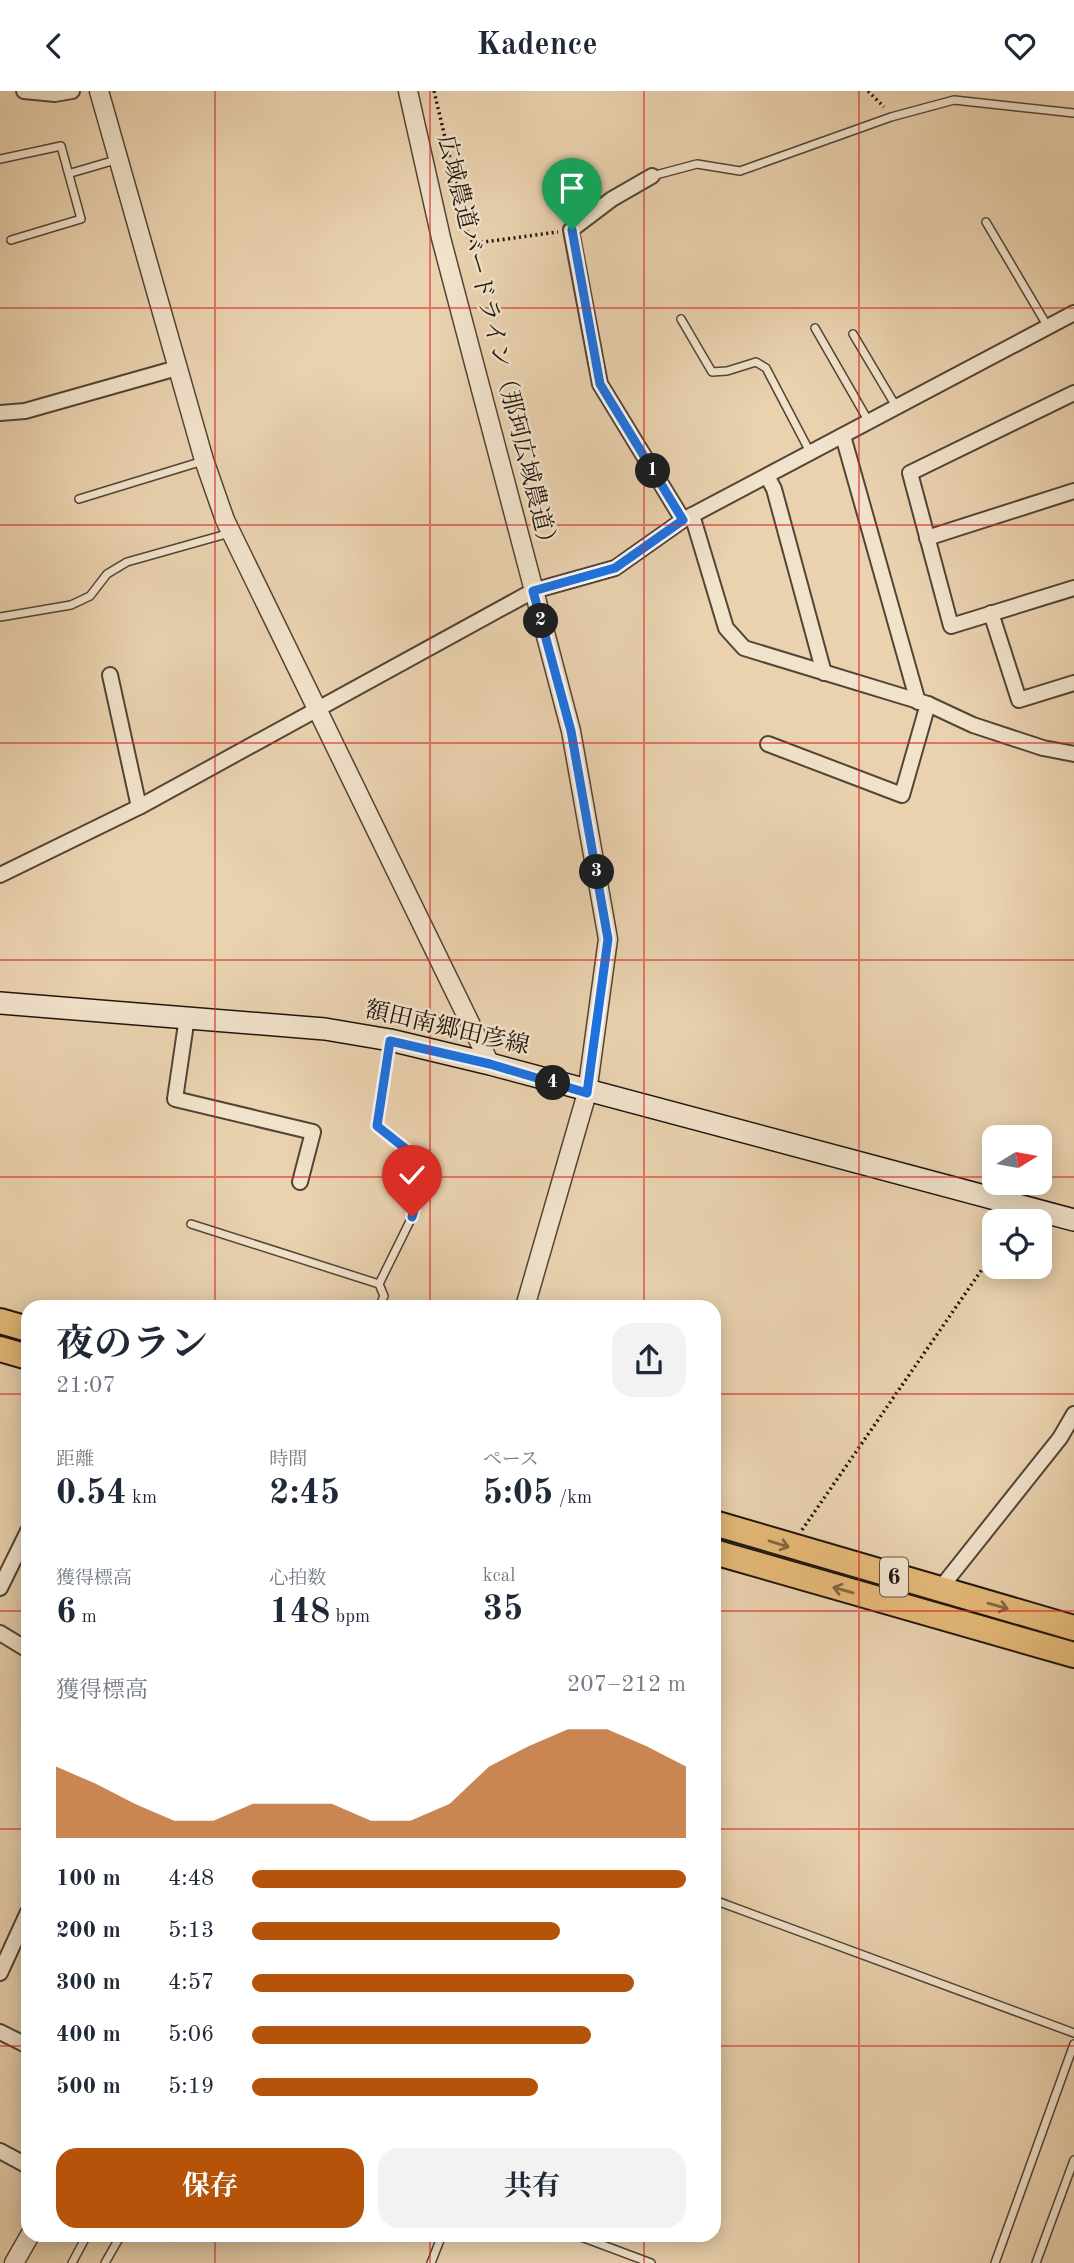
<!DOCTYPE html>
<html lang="ja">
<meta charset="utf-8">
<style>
:root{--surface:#fff;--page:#f2f2f3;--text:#1f2937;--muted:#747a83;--accent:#b45309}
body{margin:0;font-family:"Old Standard TT","Noto Serif JP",serif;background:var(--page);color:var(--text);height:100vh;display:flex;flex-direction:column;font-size:26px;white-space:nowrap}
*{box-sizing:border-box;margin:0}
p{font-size:23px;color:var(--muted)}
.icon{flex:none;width:38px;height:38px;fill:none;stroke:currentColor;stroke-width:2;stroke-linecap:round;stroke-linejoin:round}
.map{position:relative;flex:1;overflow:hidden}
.panel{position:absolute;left:21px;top:1209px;width:700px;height:942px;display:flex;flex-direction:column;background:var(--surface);border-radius:21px;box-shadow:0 4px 18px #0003}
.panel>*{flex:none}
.needle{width:46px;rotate:79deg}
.buttons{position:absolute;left:982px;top:1034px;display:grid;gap:14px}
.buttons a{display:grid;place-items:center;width:70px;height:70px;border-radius:14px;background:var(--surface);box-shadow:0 4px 18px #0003;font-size:35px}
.pin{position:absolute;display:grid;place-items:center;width:60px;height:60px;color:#fff;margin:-72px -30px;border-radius:50% 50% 50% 0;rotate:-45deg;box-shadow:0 0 7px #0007}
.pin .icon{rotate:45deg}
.km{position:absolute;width:35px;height:35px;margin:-18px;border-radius:50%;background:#222;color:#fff;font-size:19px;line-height:35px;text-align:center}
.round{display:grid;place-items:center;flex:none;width:74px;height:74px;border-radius:21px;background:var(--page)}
.headline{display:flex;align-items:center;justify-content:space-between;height:119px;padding:0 35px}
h1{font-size:38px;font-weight:700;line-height:52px}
.stats{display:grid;grid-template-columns:repeat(3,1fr);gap:10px;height:119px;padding:7px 35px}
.stats div{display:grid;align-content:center}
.stats b{font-size:35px;font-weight:700}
.stats small{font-size:19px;font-weight:400}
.stats p{font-size:19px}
.chart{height:196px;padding:14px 35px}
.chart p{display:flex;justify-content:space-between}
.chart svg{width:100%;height:126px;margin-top:7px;fill:var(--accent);opacity:.7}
.action{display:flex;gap:14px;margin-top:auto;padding:14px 35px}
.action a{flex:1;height:80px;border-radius:21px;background:var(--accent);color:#fff;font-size:28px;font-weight:700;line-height:80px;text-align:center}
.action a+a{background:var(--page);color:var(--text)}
ul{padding:0 35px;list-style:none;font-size:23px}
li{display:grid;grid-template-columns:112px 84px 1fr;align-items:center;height:52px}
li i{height:18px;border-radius:9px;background:var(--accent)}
header{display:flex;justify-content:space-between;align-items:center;height:91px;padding:0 35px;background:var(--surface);font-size:32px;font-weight:700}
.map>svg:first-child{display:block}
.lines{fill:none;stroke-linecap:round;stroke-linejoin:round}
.service-casing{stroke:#524436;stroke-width:10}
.minor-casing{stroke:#524436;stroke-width:18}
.tertiary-casing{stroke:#524436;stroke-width:21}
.secondary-casing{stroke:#1f150d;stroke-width:24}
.trunk-casing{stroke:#1f150d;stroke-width:28}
.path{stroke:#1f150d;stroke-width:3.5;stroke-dasharray:2 3.5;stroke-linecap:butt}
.service{stroke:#f1e2cb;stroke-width:7}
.minor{stroke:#f1e2cb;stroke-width:14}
.tertiary{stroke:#f1e2cb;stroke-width:18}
.secondary{stroke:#f1e2cb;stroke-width:21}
.trunk{stroke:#e5b978;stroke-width:24}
.oneway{stroke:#826742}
.route-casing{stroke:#fff;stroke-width:14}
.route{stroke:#1a73e8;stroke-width:9}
.grid{fill:none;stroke:#d62828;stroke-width:2;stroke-opacity:0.55}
.labels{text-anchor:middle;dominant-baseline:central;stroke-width:5;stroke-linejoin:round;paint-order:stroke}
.shield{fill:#f1e2cb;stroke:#5e5246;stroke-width:2}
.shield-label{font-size:23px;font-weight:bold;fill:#1f150d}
.street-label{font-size:24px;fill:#1f150d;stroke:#f1e2cb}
</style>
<header><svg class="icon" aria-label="back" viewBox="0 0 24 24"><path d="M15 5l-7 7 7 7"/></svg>Kadence<svg class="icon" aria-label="heart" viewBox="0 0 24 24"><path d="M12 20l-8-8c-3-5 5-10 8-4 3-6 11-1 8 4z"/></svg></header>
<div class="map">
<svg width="1074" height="2172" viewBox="0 0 1074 2172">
<rect width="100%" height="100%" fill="#ead2af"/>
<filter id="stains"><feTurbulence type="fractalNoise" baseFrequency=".00286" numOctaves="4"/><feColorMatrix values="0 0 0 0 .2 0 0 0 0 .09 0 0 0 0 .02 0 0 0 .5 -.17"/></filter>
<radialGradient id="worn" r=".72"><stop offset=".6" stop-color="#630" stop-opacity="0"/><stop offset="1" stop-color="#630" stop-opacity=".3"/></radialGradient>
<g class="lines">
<defs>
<g id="service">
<path d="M0 68 61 55 81 128 11 149"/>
<path d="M71 82 119 68"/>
<path d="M652 85 697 73 740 80 891 26 954 9 1074 22"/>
<path d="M986 131 1048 236"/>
<path d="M681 228 712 281 727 280 756 271 766 277 810 361"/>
<path d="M815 237 869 331"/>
<path d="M853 243 897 317"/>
<path d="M79 408 203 370"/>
<path d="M0 526 71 514 90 505 107 483 127 471 230 442"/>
<path d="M191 1133 379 1193 384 1205 379 1216"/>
<path d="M379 1193 412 1126 426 1074 377 1035 390 950"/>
<path d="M714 1809 1074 1942"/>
<path d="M576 2144 651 2172"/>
<path d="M72 2172 87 2144"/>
<path d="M105 2172 121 2144"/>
<path d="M431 2172 442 2144"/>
<path d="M995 2172 1074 1953"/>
<path d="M1036 2172 1074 2069"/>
</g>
<g id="minor">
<path d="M24 0 55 3 72 0"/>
<path d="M652 85 612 108 571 139 600 293 683 429"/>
<path d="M1074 302 910 382 951 535 1074 497"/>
<path d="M0 322 25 320 177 277"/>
<path d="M843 345 918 611"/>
<path d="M767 385 774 398 824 582"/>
<path d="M692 424 726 537 744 557 928 613 973 634 1043 657 1074 663"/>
<path d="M927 447 1074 400"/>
<path d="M991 522 1019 609 1074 592"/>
<path d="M110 584 139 716"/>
<path d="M768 653 902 704 928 613"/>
<path d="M0 784 139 716 533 500 615 477 683 429 1074 222"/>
<path d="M187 926 175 1008 313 1041 300 1091"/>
<path d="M0 1497 28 1440"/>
<path d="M939 1499 1060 1347 1074 1323"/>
<path d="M0 1542 28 1559"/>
<path d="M0 1882 28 1821"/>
<path d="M0 1941 28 1955"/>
<path d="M0 2060 28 2075"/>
</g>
<g id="tertiary">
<path d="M99 0 204 369 225 429 490 973"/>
<path d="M408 0 441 147 571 640 608 848 587 1002 525 1216"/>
<path d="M14 2172 30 2144"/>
</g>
<path id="secondary" d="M0 912 325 938 390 949 490 973 1074 1129"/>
<g id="trunk">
<path d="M0 1230 28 1238"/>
<path d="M0 1258 28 1266"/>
<path d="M714 1432 1074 1537"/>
<path d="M714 1461 1074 1564"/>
</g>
</defs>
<use href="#service" class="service-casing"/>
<use href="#minor" class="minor-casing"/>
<use href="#tertiary" class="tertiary-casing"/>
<use href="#secondary" class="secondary-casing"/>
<use href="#trunk" class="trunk-casing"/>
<g class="path">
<path d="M434 0 469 148 476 152 558 141"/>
<path d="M868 0 884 16"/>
<path d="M802 1439 994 1161"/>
</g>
<use href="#service" class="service"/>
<use href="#minor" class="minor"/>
<use href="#tertiary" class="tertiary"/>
<use href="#secondary" class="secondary"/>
<use href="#trunk" class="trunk"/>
</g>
<defs><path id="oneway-shaft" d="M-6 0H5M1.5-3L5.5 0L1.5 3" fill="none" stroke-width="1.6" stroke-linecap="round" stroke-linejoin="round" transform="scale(1.75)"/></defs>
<g class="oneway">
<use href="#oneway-shaft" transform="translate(779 1453) rotate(17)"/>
<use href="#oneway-shaft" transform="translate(843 1499) rotate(-164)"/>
<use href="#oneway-shaft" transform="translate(998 1515) rotate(16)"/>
</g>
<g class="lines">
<defs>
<path id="route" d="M412 1126 426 1074 377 1035 390 950 490 973 587 1002 608 848 571 640 533 500 615 477 683 429 600 293 572 139"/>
</defs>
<use href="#route" class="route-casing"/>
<use href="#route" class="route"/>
</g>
<path class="grid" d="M215 0V1216M430 0V1216M644 0V1216M859 0V2172M0 217H1074M0 434H1074M0 652H1074M0 869H1074M0 1086H994M1040 1086H1074M0 1303H28M714 1303H1074M0 1520H28M714 1520H1074M0 1738H28M714 1738H1074M0 1955H28M714 1955H1074M215 2144V2172M430 2144V2172M644 2144V2172"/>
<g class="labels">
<rect class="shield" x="880" y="1466.5" width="28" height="39" rx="5"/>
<g class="shield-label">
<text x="894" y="1486">6</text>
</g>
<g class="street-label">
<text transform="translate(496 254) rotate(76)">広域農道バードライン（那珂広域農道）</text>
<text transform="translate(447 938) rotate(13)">額田南郷田彦線</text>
</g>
</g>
<rect width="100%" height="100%" filter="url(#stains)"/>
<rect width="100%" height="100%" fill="url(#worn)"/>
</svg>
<div class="buttons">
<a><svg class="needle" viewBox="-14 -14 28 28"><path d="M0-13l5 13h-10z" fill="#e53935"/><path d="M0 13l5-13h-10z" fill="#747a83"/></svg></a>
<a><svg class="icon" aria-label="locate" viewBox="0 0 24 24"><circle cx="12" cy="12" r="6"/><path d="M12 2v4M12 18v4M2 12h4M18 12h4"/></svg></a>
</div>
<div class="pin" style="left:572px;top:139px;background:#1e9e55"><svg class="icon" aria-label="arrive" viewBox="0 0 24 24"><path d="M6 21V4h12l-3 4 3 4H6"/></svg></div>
<div class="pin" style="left:412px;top:1126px;background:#d93025"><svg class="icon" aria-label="check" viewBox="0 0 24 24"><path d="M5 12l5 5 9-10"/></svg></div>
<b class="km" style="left:653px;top:380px">1</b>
<b class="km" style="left:541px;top:530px">2</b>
<b class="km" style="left:597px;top:781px">3</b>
<b class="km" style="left:553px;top:992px">4</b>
<section class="panel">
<div class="headline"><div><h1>夜のラン</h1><p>21:07</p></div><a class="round"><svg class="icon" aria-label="share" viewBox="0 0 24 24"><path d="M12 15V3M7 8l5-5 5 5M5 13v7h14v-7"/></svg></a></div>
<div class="stats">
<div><p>距離</p><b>0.54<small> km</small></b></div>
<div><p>時間</p><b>2:45</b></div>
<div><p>ペース</p><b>5:05<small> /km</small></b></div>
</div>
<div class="stats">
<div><p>獲得標高</p><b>6<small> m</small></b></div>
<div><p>心拍数</p><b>148<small> bpm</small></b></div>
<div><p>kcal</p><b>35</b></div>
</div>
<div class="chart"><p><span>獲得標高</span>207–212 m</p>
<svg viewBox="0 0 160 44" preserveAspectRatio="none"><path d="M0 44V19L10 25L20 32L30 38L40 38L50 32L60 32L70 32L80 38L90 38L100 32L110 19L120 12L130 6L140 6L150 12L160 19V44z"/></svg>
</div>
<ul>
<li><b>100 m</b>4:48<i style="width:100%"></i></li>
<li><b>200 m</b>5:13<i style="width:71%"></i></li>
<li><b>300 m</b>4:57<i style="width:88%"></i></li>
<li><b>400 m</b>5:06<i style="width:78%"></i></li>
<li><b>500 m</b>5:19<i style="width:66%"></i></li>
</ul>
<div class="action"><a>保存</a><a>共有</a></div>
</section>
</div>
